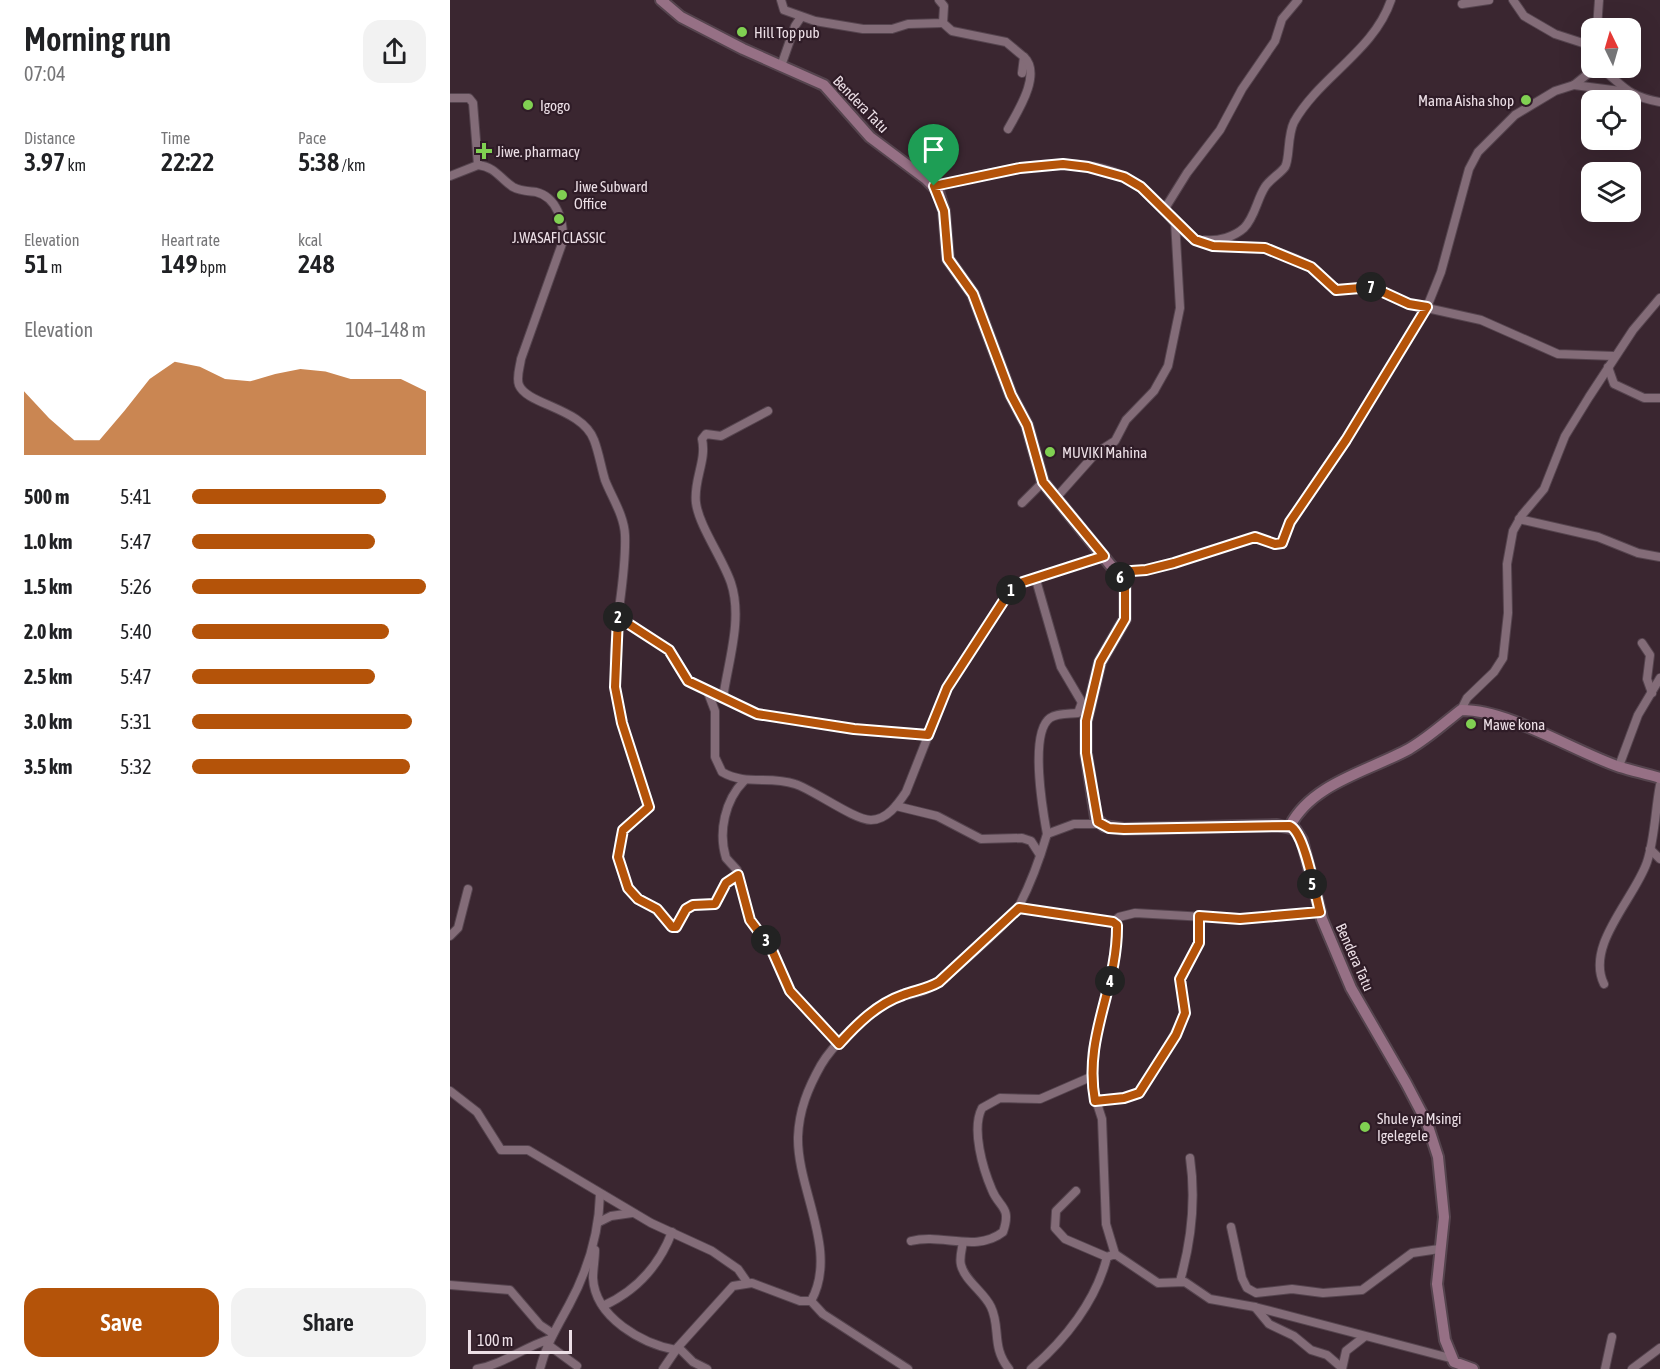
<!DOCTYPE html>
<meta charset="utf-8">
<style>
:root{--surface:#fff;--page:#f2f2f2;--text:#202124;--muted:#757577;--accent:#b45309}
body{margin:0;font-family:"Asap Condensed",sans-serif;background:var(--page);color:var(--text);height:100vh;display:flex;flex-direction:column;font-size:22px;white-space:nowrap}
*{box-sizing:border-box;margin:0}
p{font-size:20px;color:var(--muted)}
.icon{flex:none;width:33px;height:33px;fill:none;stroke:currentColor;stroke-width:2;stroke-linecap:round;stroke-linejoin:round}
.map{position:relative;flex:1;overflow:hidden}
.panel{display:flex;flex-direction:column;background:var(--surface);width:450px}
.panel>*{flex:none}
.needle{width:39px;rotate:355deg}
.buttons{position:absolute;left:1131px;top:18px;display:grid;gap:12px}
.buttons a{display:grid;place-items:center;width:60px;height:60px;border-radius:12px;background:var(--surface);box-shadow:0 6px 24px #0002;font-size:30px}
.scale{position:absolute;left:18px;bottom:15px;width:104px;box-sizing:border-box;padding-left:6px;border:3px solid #ecdfe6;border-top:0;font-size:16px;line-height:21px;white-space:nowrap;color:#ecdfe6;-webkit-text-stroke:4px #2f1c27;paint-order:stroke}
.pin{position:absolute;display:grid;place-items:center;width:51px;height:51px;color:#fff;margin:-62px -26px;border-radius:50% 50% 50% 0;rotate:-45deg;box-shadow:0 0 6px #0007}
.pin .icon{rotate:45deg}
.km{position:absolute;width:30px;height:30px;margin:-15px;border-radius:50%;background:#222;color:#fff;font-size:16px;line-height:30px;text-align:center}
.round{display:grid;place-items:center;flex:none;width:63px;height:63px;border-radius:18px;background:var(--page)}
.overview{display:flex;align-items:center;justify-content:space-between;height:102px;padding:0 24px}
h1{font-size:33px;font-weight:600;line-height:45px}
.metrics{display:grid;grid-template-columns:repeat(3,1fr);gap:9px;height:102px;padding:6px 24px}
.metrics div{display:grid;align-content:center}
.metrics b{font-size:26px;font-weight:600}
.metrics small{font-size:16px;font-weight:400}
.metrics p{font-size:16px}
.chart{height:168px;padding:12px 24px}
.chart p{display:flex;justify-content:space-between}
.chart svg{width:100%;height:108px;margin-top:6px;fill:var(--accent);opacity:.7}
.action{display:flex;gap:12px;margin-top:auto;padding:12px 24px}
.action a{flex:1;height:69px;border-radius:18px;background:var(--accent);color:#fff;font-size:24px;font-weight:600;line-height:69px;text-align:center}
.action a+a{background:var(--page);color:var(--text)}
ul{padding:0 24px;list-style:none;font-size:20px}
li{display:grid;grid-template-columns:96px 72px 1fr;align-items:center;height:45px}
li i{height:15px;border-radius:8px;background:var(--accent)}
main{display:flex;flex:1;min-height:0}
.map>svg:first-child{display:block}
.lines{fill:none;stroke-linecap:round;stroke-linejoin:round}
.street-casing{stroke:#55444e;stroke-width:10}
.secondary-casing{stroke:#55444e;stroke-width:14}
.street{stroke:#836c78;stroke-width:8}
.secondary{stroke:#967085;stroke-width:10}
.route-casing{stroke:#fff;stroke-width:12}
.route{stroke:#b45309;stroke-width:8}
.poi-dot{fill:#80d052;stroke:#2f1c27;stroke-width:2}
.labels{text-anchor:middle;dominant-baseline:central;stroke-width:4.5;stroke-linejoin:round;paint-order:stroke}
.poi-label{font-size:15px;fill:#ecdfe6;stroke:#2f1c27;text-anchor:start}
.street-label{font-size:15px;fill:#ecdfe6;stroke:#2f1c27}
</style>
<main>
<section class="panel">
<div class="overview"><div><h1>Morning run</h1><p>07:04</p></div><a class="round"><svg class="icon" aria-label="share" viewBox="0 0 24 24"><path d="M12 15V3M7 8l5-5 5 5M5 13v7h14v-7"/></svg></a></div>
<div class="metrics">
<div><p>Distance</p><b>3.97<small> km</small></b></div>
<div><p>Time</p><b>22:22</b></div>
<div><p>Pace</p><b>5:38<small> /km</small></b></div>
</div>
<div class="metrics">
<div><p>Elevation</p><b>51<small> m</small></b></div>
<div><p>Heart rate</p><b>149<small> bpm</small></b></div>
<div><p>kcal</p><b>248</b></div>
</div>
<div class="chart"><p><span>Elevation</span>104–148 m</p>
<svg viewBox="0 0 160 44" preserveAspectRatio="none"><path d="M0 44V18L10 29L20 38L30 38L40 26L50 13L60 6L70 8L80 13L90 14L100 11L110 9L120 10L130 13L140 13L150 13L160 18V44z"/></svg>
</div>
<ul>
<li><b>500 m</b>5:41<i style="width:83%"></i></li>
<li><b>1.0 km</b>5:47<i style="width:78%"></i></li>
<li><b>1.5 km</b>5:26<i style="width:100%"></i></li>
<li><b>2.0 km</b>5:40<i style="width:84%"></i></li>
<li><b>2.5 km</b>5:47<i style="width:78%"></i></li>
<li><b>3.0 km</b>5:31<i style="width:94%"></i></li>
<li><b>3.5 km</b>5:32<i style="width:93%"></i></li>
</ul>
<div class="action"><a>Save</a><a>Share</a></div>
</section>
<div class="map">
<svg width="1210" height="1369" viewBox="0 0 1210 1369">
<rect width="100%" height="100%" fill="#3a2630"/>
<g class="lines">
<defs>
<g id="street">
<path d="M331 0 334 10 365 21 413 29H442L458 24 493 23 494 6 489 0"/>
<path d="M1063 0 1074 16 1105 34 1142 46"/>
<path d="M1012 4 1039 0"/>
<path d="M493 23 502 31 556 42 574 57 572 73"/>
<path d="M1147 28 1149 0"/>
<path d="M331 66 345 26 351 17"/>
<path d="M1151 68C1175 87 1177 96 1210 102"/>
<path d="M1124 85 1178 92"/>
<path d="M0 98H19L23 103 28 165C46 167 50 179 63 187 70 191 78 191 86 192 107 197 114 222 113 241L71 359C70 367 66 377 69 385 77 405 132 408 144 440 149 453 151 467 155 480 162 498 174 515 175 535 177 586 159 638 166 689 169 719 180 748 189 777 193 787 198 796 199 807L173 830 170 838 168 857 178 888 188 899 207 909 222 926 226 927 236 909 243 905 265 904 276 883 288 875"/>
<path d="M558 129C568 111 592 74 574 57"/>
<path d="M0 176 28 165"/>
<path d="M484 186C547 173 630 144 689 185 710 200 722 227 745 240 767 253 794 242 817 249 833 254 854 260 867 271 874 277 879 285 886 290L923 287 959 304 1031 320 1108 354 1164 356"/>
<path d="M714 210 737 173 770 130 792 89 825 41 832 19 848 0"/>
<path d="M755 240C769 241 784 237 794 228 805 217 807 199 815 187 820 179 830 174 835 167 840 159 837 136 844 122 869 77 924 51 941 0"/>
<path d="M1158 367 1164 384 1194 398H1210"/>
<path d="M605 499 646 453 665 441 676 420 704 391 718 366 730 308 725 221"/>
<path d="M572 503 593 482"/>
<path d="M1069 519 1148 537 1188 553 1210 557"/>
<path d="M667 572 696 570 724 563 805 537 825 544 832 543 840 522 895 440 977 307 991 272 1019 169 1028 152 1065 115 1105 91 1124 85 1145 68"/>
<path d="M586 580 611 667 634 706"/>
<path d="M168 617 219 650 238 681 307 714 404 729 478 735"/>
<path d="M1192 643 1200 655 1197 679 1202 693"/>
<path d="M257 690 265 711V757L272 772C296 786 320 775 345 784 364 790 404 820 421 820 437 820 448 804 456 792L497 688 560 591 573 582 653 556"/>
<path d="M273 698C278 662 293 619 281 583 273 559 249 526 246 503 243 480 257 461 252 439L256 434 271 436 318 411"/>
<path d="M1011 710 1017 698 1044 672 1053 658 1058 613 1057 564 1063 531 1072 515 1094 489 1115 436 1139 397 1183 330 1210 298"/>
<path d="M1169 766 1188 715 1210 678"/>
<path d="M294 781C275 800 268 832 276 858L287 870 300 920 321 948 340 991 389 1044"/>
<path d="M446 806 487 816 531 839 572 838 581 841 590 855"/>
<path d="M597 834C593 812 579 733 600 718 607 713 619 714 628 713L631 705"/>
<path d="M1200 849 1210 859"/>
<path d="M569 908C583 910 662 921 667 925L662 974 642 1053 643 1091 652 1119 656 1224 665 1254"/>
<path d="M663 922 669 917 685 913 790 919 870 912"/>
<path d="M0 936 8 928 18 889"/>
<path d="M1154 984C1135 945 1185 898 1197 862 1205 838 1205 810 1210 785"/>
<path d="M0 1091 27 1112 51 1150H78L201 1223 262 1251 288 1269 297 1282"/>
<path d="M645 1101 674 1098 689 1093 715 1053 735 1013 730 979 749 943V917"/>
<path d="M626 1191 606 1211 605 1228 615 1239 657 1257"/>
<path d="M149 1222 161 1216 182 1213"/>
<path d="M781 1227 792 1278 797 1288 806 1293 842 1289 873 1293 912 1290 962 1253 989 1249"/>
<path d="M461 1241C492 1233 526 1253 553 1232 562 1206 549 1208 542 1190 533 1169 521 1129 532 1108L550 1098 590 1099 643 1076"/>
<path d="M513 1242C512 1249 509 1258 511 1265 515 1281 534 1292 541 1307 551 1328 541 1347 559 1369"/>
<path d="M145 1250C145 1259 143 1269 143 1278 145 1318 193 1344 226 1350"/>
<path d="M730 1281C741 1242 746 1199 740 1158"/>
<path d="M0 1285 60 1290 90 1325 102 1333"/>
<path d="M361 1301 373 1314 458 1369"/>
<path d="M153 1306C186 1291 209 1266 222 1232"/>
<path d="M805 1307 819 1324 844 1336 861 1350 877 1355 891 1367"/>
<path d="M97 1344 127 1366"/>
<path d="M228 1347 243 1362 257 1369"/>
<path d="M27 1369C54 1364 74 1347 100 1339"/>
<path d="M90 1369C96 1345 107 1327 119 1305 138 1270 149 1234 150 1194"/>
<path d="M213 1369 228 1347 283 1286 302 1283 350 1301H361C389 1251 347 1190 348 1137 349 1110 358 1088 371 1065 382 1046 416 1012 436 1002 449 996 462 995 475 990 490 984 562 920 569 906 581 883 590 858 597 834L624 824H651"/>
<path d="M581 1369C615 1340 646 1301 657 1257L665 1254 708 1283 735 1282 760 1299 805 1307 1000 1358"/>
<path d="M892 1369 896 1351 914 1337"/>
<path d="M1155 1369 1162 1337"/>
<path d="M1182 1369 1210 1348"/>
</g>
<g id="secondary">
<path d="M211 0 231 17 293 49 374 85 420 137 476 179 488 191 494 211 498 259 523 294 561 395 577 425 593 482 675 583V619L650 662 636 721V753L646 818 654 826 674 829 827 825 845 829 852 840 872 919 901 988 956 1083 977 1123 988 1157 994 1217 987 1284 995 1340 1004 1362 1023 1369"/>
<path d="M840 826C862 783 919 771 959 749 978 738 993 724 1011 710 1058 709 1125 752 1170 767 1183 771 1197 774 1210 778"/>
</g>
</defs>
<use href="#street" class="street-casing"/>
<use href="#secondary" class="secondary-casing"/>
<use href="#street" class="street"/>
<use href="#secondary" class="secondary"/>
</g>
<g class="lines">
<defs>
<path id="route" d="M613 164 638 167 674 177 691 187 745 240 763 246 815 248 861 267 886 290 922 287 959 304 977 307 896 440 840 522 832 543 825 544 805 537 724 563 696 570 667 572 675 584V619L650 662 636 721V753L648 822 659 828 674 829 840 826C855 833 865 894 870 912L790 919 749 916V943L730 979 735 1013 726 1035 689 1093 674 1098 645 1101C633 1036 668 988 667 925L663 922 569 908 489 982C477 989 466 990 453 995 427 1004 407 1024 389 1044L340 991 321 948 300 920 288 875 276 883 265 904 243 905 236 909 226 927H222L207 909 188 899 178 888 168 857 173 830 199 807 172 723 165 687 168 617 219 650 238 681 307 714 404 729 478 735 497 688 560 591 573 582 654 556 593 482 577 425 561 395 523 294 498 259 494 211 484 186 570 168Z"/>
</defs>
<use href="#route" class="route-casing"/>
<use href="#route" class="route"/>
</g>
<g class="poi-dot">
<circle cx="292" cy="32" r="6"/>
<circle cx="1076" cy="100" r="6"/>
<circle cx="78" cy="105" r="6"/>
<path d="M31 142h6v6h6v6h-6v6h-6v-6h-6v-6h6z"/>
<circle cx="112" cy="195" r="6"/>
<circle cx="109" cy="219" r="6"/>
<circle cx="600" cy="452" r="6"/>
<circle cx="1021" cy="724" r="6"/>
<circle cx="915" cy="1127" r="6"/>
</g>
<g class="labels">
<g class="poi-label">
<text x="304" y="32">Hill Top pub</text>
<text x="1064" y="100" text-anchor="end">Mama Aisha shop</text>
<text x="90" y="105">Igogo</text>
<text x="46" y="151">Jiwe. pharmacy</text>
<text x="124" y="186">Jiwe Subward<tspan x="124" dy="17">Office</tspan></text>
<text x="109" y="237" text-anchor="middle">J.WASAFI CLASSIC</text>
<text x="612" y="452">MUVIKI Mahina</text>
<text x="1033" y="724">Mawe kona</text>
<text x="927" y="1118">Shule ya Msingi<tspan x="927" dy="17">Igelegele</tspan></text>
</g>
<g class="street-label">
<text transform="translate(411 104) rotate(46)">Bendera Tatu</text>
<text transform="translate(905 957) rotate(66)">Bendera Tatu</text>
</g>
</g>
</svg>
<div class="buttons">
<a><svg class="needle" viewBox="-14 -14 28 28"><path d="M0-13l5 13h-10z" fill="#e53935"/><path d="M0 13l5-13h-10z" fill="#757577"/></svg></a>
<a><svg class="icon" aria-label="locate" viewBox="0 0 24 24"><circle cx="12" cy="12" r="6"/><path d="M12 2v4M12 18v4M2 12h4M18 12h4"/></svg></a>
<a><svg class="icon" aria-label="layers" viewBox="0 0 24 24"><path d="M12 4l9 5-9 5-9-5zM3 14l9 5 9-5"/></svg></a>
</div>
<div class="scale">100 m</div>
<div class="pin" style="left:484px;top:186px;background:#1e9e55"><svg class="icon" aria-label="arrive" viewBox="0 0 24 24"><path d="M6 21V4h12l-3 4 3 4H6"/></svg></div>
<b class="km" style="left:561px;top:590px">1</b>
<b class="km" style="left:168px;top:617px">2</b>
<b class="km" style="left:316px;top:940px">3</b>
<b class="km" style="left:660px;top:981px">4</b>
<b class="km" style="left:862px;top:884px">5</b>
<b class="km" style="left:670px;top:577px">6</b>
<b class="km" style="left:921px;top:287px">7</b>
</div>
</main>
